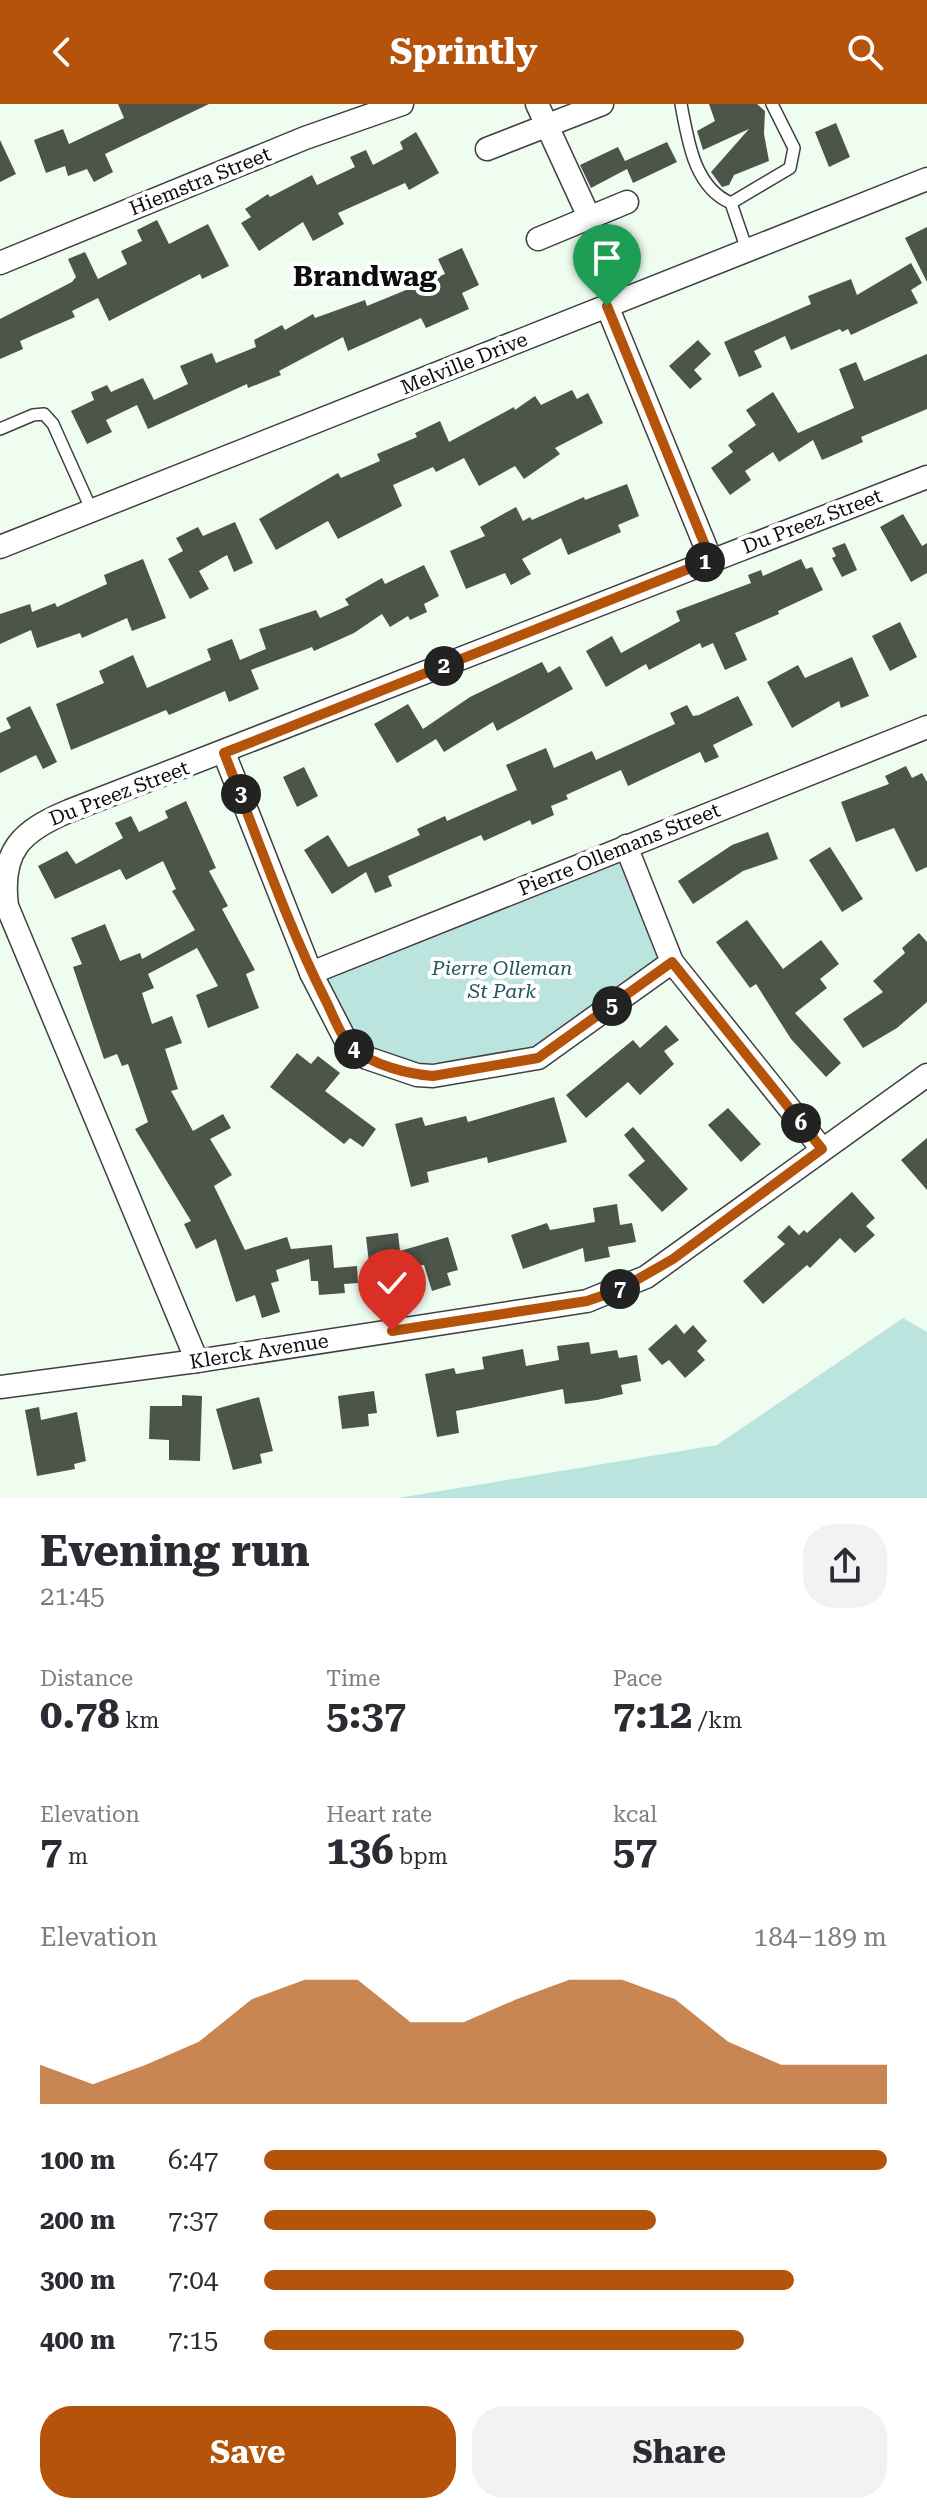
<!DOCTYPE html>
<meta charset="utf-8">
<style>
:root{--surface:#fff;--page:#f2f2f3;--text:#2b2b33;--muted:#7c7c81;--accent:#b45309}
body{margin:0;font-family:"Roboto Serif",serif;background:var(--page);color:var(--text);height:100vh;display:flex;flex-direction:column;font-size:30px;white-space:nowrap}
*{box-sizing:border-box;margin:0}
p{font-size:26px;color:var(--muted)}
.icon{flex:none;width:44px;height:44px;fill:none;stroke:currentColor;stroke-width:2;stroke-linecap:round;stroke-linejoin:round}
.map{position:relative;height:1394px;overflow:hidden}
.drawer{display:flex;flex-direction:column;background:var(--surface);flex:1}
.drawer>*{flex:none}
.pin{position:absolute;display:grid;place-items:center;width:68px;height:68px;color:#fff;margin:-82px -34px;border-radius:50% 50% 50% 0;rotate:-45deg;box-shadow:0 0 8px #0007}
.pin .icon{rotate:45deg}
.km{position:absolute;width:40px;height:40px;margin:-20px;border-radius:50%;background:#222;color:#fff;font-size:22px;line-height:40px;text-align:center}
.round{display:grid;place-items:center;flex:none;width:84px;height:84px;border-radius:32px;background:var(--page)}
.overview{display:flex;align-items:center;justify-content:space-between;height:136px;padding:0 40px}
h1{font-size:44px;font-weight:700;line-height:60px}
.metrics{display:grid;grid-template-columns:repeat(3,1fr);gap:12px;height:136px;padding:8px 40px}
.metrics div{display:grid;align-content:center}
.metrics b{font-size:40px;font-weight:700}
.metrics small{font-size:22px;font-weight:400}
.metrics p{font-size:22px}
.chart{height:224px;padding:16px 40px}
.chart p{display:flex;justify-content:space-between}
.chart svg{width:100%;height:144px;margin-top:8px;fill:var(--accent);opacity:.7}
.action{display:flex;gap:16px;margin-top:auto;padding:16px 40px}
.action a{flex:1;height:92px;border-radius:32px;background:var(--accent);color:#fff;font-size:32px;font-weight:700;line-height:92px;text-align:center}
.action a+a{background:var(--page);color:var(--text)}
ul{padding:0 40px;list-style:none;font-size:26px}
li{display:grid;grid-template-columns:128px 96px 1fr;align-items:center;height:60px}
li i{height:20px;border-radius:10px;background:var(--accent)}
header{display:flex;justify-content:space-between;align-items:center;height:104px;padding:0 40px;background:var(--accent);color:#fff;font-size:36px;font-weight:700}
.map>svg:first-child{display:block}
.green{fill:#bce4df}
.building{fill:#4d544a}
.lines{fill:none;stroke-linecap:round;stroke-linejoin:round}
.lane-casing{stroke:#404040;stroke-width:14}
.street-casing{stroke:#404040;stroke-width:25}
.lane{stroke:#fff;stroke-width:11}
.street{stroke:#fff;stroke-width:22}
.route-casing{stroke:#fff;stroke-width:16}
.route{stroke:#b45309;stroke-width:10}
.labels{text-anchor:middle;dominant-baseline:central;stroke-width:8;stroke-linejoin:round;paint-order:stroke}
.street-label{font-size:20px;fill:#0d0d0d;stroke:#fff}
.park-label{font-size:20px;font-style:italic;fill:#24545e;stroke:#fff}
.district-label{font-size:28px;font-weight:bold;fill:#0d0d0d;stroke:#fff}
</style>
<header><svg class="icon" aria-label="back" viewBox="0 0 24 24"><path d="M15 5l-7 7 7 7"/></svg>Sprintly<svg class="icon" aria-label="search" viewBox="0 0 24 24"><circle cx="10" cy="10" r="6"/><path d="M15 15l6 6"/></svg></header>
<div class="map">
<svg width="927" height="1394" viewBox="0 0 927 1394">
<rect width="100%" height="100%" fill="#effdf1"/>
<g class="green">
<path d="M621 746 663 857 530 950 419 960 359 941 317 867Z"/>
<path d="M903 1214 927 1228V1394H398L717 1341Z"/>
</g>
<g class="building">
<path d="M118 0H209L105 50 113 68 94 78 87 65 68 72 65 62 46 69 34 36 63 25 69 40 124 14Z"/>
<path d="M709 0H757L765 7 764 30 769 57 734 71 729 81 722 83 711 68 749 25 703 46 697 27 715 17Z"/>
<path d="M836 19 850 53 829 63 815 28Z"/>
<path d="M416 28 439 69 409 86 405 79 338 109 344 120 313 137 303 118 259 147 241 119 251 113 245 105 268 90 270 93 312 71 317 81 355 63 350 53 366 46 373 61 403 45 400 38Z"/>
<path d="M0 36 16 70 0 78Z"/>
<path d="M667 38 677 58 633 79 627 65 591 84 580 61 618 43 625 57Z"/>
<path d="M157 116 169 140 208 120 229 162 202 175 200 170 109 217 98 194 72 207 75 213 20 237 23 245 0 255V215L72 178 76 173 68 155 85 148 98 175 127 160 121 147 142 137 137 126Z"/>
<path d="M927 123V178L905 134Z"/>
<path d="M462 144 479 181 462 189 469 205 426 224 421 214 348 247 343 233 279 267 281 271 248 284 247 280 148 325 137 301 106 316 112 328 87 340 71 307 94 296 91 288 107 281 111 288 143 274 154 296 188 280 180 262 212 249 216 259 256 243 254 236 282 221 285 226 313 210 315 214 365 196 367 202 445 170 438 155Z"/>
<path d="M911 159 922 179 911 186 918 199 851 231 848 225 842 228 840 225 791 246 785 232 754 247 762 263 739 273 724 238 811 200 808 192 851 175 857 191Z"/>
<path d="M698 236 711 250 694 266 702 275 690 285 669 262Z"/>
<path d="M927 250V305L861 333 863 338 822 356 813 336 779 358 773 348 745 367 751 376 730 391 711 364 733 348 728 341 756 321 746 306 773 288 798 329 854 304 839 265 856 258 864 277Z"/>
<path d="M572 286 577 295 588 289 603 319 555 344 560 350 524 375 515 362 479 382 464 354 436 368 433 363 393 381 402 402 338 435 328 417 276 446 259 415 338 369 341 374 380 357 377 350 417 333 415 329 440 317 449 338 514 303 515 306 535 292 541 301Z"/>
<path d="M627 380 639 412 618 421 621 428 568 451 561 434 522 455 531 470 511 481 505 469 466 485 450 447 485 432 480 423 516 403 523 417 530 413 532 416 584 393 585 396Z"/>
<path d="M903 410 922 442 927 439V469L911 478 880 423Z"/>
<path d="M235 418 253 459 234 468 227 451 199 467 209 485 190 495 168 455 183 447 176 434 198 423 203 432Z"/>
<path d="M845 439 857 466 842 473 832 454 836 452 832 444Z"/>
<path d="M143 455 166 514 132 527 127 514 82 534 80 529 37 544 31 526 0 540V510L30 500 32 508 55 499 57 503 107 480 104 471Z"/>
<path d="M801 455 806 465 812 463 823 486 778 507 779 510 735 529 747 556 725 566 713 539 702 544 700 539 649 566 646 560 606 583 586 547 612 532 621 549 680 517 676 507 751 479 748 471 761 466 763 472Z"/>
<path d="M424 461 439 492 424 500 427 508 410 516 408 512 390 523 382 510 354 529 314 547 312 543 251 566 259 585 229 598 225 587 169 611 166 606 71 646 56 600 104 579 99 567 133 551 147 584 211 556 207 545 232 535 240 556 266 545 259 525 316 506 320 514 349 501 345 495 382 474 385 480Z"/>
<path d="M900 518 917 553 890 567 872 532Z"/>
<path d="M852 553 869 592 841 604 839 597 792 624 767 578 798 561 805 574Z"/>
<path d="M542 558 548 569 560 562 573 585 497 627 493 618 444 648 436 635 397 659 374 620 408 600 423 625 470 593Z"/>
<path d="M738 592 753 621 713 641 719 653 705 659 700 648 628 682 621 666 566 691 568 695 551 702 554 711 532 721 530 716 484 737 481 731 388 772 392 782 375 789 366 768 332 790 304 746 328 731 348 763 420 731 417 725 445 712 447 717 517 686 506 661 546 644 554 664 592 647 596 656 675 620 670 609 687 601 693 612 699 611Z"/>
<path d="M30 602 57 658 43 665 36 651 0 669V629L11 624 6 614Z"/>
<path d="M906 662 912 674 922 669 927 678V763L916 768 894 724 856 738 841 698 889 680 885 672Z"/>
<path d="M304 663 318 692 297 703 283 673Z"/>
<path d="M186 697 216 764 209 767 228 802 222 805 255 866 246 870 259 904 208 924 196 891 218 882 197 844 148 870 154 884 142 889 152 920 172 912 182 939 165 945 178 985 171 987 193 1027 223 1010 231 1024 210 1035 232 1071 214 1082 245 1146 287 1133 291 1145 332 1141 334 1164 357 1162 358 1179 344 1180 345 1189 319 1191 318 1177H311L309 1155 276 1166 279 1177 271 1179 280 1208 262 1214 255 1191 236 1198 216 1135 196 1145 184 1120 191 1117 135 1025 148 1018 128 960 122 962 117 950 104 955 73 863 82 860 71 834 105 820 120 857 140 849 142 855 195 826 172 787 176 785 163 757 126 776 120 765 55 795 38 762 67 747 76 760 123 734 115 719 131 712 139 728 168 714 165 707Z"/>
<path d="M768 728 778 755 743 767 693 800 678 777 732 741Z"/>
<path d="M830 743 863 795 842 808 809 756Z"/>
<path d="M747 816 783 865 821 836 839 860 820 875 827 884 795 909 841 959 826 973 791 935 756 880 750 884 716 838Z"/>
<path d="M919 829 927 838V898L897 924 863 944 843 915 883 888 873 877 905 849 902 844Z"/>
<path d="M666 921 679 936 664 947 674 960 640 991 628 978 586 1014 566 991 633 936 640 944Z"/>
<path d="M297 949 311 960 318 952 340 969 325 987 376 1025 363 1043 350 1034 344 1040 270 983Z"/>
<path d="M554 993 567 1038 488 1059 487 1053 427 1068 429 1078 411 1083 395 1020 422 1013 425 1022 466 1012 468 1018Z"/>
<path d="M728 1004 761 1040 741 1058 708 1021Z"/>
<path d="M633 1023 688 1085 662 1108 628 1071 645 1057 624 1031Z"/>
<path d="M927 1034V1086L901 1056Z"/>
<path d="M852 1088 875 1114 866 1122 875 1131 855 1149 840 1134 810 1164 807 1161 763 1200 743 1177 785 1140 777 1133 789 1121 799 1131 804 1126 807 1129Z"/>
<path d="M617 1100 620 1121 632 1119 636 1138 608 1143 610 1153 585 1158 583 1144 523 1165 511 1131 547 1119 550 1126 595 1118 593 1104Z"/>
<path d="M398 1129 400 1147 448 1133 458 1166 447 1169 451 1181 432 1187 424 1161 370 1167 366 1133Z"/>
<path d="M676 1220 684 1230 693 1221 707 1237 697 1247 705 1256 685 1274 669 1256 662 1261 648 1245Z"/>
<path d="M589 1238 591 1250 617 1246 619 1254 637 1251 641 1277 621 1281 623 1290 597 1296 565 1300 563 1285 456 1307 459 1329 437 1333 425 1270 454 1264 456 1270 484 1265 482 1253 523 1245 526 1262 559 1256 557 1242Z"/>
<path d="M374 1287 377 1309 368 1310 369 1322 342 1325 338 1292Z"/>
<path d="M182 1291 202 1292 200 1357 169 1356V1336L149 1335 150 1302H182Z"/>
<path d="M259 1293 273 1347 260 1350 262 1359 233 1366 216 1305Z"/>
<path d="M39 1303 41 1316 77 1308 86 1357 74 1360 75 1365 37 1372 25 1306Z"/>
</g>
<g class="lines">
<defs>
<g id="lane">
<path d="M681 0C688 37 694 83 731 99L747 146"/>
<path d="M731 99 790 64 794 44 772 0"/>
<path d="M0 325 33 311 44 310 53 320 92 407"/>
</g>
<g id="street">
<path d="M537 0 589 113"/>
<path d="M487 45 602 0"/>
<path d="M538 135 627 98"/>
<path d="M0 159 305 34 402 0"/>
<path d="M607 202 711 456"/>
<path d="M0 443 927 75"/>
<path d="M224 649 311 869 345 935 367 954 417 971 433 972 538 954 672 858"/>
<path d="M626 742 672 858 822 1045"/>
<path d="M311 869 927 623"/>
<path d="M197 1257 7 802C0 747 21 727 69 707L927 373"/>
<path d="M0 1283 197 1257 587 1197 646 1173 927 971"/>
</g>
</defs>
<use href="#lane" class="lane-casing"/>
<use href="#street" class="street-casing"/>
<use href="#lane" class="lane"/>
<use href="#street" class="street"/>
</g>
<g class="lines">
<defs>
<path id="route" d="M392 1227 587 1197 619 1186 673 1155 822 1045 672 858 538 954 433 972C408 970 372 961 353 944 340 932 334 913 326 897 286 818 257 732 224 649L711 456 607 202"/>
</defs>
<use href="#route" class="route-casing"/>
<use href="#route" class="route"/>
</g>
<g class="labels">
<g class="street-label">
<text transform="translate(200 77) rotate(-22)">Hiemstra Street</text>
<text transform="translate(464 259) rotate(-22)">Melville Drive</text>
<text transform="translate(812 417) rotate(-21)">Du Preez Street</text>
<text transform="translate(119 689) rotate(-21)">Du Preez Street</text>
<text transform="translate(619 745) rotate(-22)">Pierre Ollemans Street</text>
<text transform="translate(259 1247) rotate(-9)">Klerck Avenue</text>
</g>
<g class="park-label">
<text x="502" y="864">Pierre Olleman<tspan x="502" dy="23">St Park</tspan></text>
</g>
<g class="district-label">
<text x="365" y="172">Brandwag</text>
</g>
</g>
</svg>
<div class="pin" style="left:607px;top:202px;background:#1e9e55"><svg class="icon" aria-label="arrive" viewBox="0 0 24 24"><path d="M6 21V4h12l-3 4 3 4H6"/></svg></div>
<div class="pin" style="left:392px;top:1227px;background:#d93025"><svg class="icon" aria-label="check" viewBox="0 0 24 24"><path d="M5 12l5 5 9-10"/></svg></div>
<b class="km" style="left:705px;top:458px">1</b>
<b class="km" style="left:444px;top:562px">2</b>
<b class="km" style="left:241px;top:690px">3</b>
<b class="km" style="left:354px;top:945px">4</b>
<b class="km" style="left:612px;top:902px">5</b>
<b class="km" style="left:801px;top:1019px">6</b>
<b class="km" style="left:620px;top:1185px">7</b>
</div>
<section class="drawer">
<div class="overview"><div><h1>Evening run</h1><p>21:45</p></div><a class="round"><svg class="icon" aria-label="share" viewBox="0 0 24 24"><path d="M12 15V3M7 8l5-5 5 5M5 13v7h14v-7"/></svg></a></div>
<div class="metrics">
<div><p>Distance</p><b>0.78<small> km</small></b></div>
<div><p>Time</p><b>5:37</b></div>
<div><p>Pace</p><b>7:12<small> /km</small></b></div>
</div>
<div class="metrics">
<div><p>Elevation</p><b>7<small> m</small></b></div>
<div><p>Heart rate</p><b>136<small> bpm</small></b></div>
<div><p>kcal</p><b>57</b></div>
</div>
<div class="chart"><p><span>Elevation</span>184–189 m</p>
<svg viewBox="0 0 160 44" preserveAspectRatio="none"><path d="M0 44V32L10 38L20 32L30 25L40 12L50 6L60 6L70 19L80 19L90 12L100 6L110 6L120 12L130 25L140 32L150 32L160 32V44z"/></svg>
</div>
<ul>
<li><b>100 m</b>6:47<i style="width:100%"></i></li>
<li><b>200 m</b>7:37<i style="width:63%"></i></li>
<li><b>300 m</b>7:04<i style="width:85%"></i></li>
<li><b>400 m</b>7:15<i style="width:77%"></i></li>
</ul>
<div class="action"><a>Save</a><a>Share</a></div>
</section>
